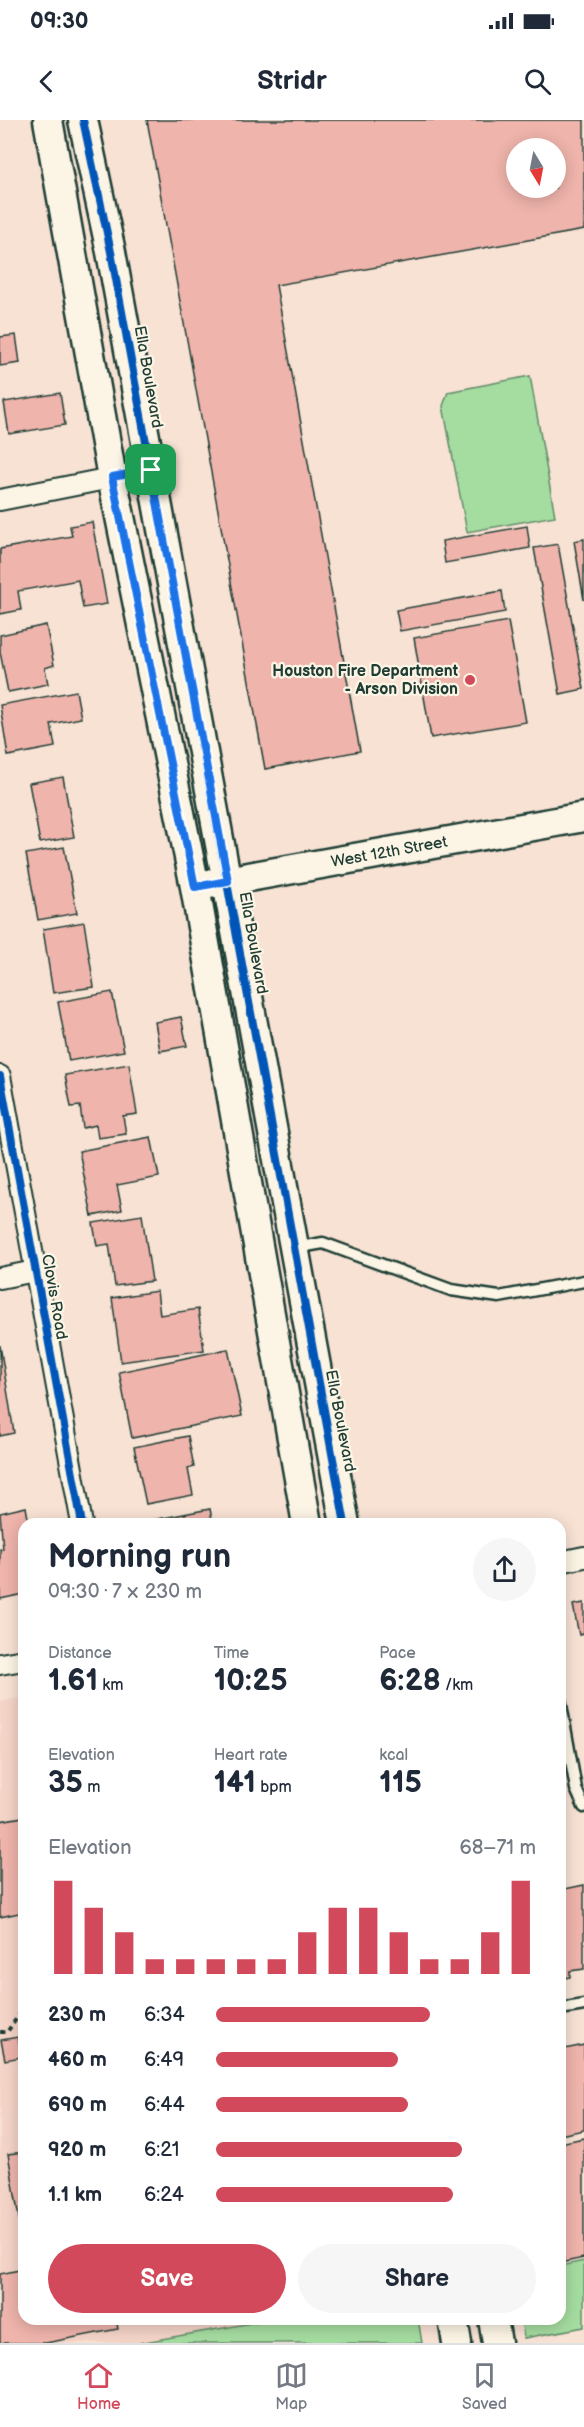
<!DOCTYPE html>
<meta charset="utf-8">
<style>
:root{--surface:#fff;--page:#f6f6f7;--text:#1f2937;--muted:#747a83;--line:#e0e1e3;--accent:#d1495b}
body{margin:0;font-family:"Balsamiq Sans",sans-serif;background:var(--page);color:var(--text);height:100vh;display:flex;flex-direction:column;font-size:22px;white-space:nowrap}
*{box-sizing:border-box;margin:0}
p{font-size:20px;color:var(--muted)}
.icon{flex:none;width:33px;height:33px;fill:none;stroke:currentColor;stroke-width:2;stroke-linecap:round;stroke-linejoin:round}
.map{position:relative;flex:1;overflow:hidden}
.drawer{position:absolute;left:18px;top:1398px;width:548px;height:807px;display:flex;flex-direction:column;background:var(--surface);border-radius:18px;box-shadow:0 3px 15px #0003}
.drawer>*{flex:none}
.needle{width:39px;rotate:170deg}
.fabs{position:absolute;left:506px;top:18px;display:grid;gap:12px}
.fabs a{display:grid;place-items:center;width:60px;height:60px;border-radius:50%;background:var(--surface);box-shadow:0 3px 15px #0003;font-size:30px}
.pin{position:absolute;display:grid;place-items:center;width:51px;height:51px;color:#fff;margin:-26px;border-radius:12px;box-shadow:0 3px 9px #0006}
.round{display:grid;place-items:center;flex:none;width:63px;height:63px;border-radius:32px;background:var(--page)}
.headline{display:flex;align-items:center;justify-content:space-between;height:102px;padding:0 30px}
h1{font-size:33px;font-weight:800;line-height:45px}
.figures{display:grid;grid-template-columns:repeat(3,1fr);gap:9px;height:102px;padding:6px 30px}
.figures div{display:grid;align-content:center}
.figures b{font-size:30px;font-weight:800}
.figures small{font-size:16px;font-weight:400}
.figures p{font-size:16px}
.chart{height:168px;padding:12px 30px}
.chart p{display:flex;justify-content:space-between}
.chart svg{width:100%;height:108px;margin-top:6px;stroke:var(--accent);stroke-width:6}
.button{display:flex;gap:12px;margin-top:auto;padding:12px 30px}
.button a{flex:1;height:69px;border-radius:36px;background:var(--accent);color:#fff;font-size:24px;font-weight:800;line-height:69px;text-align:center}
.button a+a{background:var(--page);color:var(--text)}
ul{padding:0 30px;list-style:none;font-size:20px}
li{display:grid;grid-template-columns:96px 72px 1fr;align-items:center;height:45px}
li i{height:15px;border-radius:8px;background:var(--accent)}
.status{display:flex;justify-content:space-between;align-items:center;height:42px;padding:0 30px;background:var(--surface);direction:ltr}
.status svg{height:16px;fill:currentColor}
header{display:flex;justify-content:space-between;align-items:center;height:78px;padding:0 30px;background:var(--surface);font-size:27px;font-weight:800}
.tab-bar{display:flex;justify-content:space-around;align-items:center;height:84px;border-top:2px solid var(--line);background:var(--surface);font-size:16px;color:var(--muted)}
.tab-bar a{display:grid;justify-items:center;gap:3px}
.tab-bar .selected{color:var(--accent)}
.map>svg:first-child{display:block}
.built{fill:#f5d4c8}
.green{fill:#a5dca0;stroke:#628c6a;stroke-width:1.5}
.building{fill:#efb4ac;stroke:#1f3d34;stroke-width:1.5;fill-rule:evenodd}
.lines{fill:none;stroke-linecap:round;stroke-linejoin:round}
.lane-casing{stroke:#1f3d34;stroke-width:15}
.street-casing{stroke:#1f3d34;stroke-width:24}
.secondary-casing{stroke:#1f3d34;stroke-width:33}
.path{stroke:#1f3d34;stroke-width:4;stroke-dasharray:4.5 4.5;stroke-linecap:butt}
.lane{stroke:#fcf5e5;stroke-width:10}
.street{stroke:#fcf5e5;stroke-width:20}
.secondary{stroke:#fcf5e5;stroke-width:28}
.cycleway-casing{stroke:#fcf5e5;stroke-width:11}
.cycleway{stroke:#0057b8;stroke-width:8}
.route-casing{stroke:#fff;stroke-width:12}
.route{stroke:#1a73e8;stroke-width:8}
.poi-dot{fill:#d1495b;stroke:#fcf5e5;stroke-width:2}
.labels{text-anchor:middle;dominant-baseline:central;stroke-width:4.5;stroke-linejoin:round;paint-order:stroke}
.street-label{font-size:16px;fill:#1f3d34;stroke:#fcf5e5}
.poi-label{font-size:16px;font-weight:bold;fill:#1f3d34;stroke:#fcf5e5;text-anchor:end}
</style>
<div class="status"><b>09:30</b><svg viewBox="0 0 49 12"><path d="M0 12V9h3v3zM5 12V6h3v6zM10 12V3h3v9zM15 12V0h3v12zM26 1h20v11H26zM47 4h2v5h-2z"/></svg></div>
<header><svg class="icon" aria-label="back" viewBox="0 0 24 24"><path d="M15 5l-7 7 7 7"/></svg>Stridr<svg class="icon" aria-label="search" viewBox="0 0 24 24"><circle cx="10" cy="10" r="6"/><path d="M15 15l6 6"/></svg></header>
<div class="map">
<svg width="584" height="2223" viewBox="0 0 584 2223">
<rect width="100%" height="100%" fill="#f8e2d4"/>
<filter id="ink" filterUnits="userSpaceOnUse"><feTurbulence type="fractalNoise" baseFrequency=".0167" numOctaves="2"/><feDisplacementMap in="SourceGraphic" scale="12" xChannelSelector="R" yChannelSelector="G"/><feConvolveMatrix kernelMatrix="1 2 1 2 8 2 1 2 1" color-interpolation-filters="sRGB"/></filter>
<g filter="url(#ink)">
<path class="built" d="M24 1577V2199H274L139 2223H0V1582Z"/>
<g class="green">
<path d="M530 256 555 396 467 412 443 286 448 272Z"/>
<path d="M584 2141V2207L524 2218 521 2199H560V2146Z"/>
<path d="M274 2199H418L422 2223H139Z"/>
</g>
<g class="building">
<path d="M147 0H584V110L276 165 360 631 265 649ZM516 28H555V68H516Z"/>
<path d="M16 215 20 243 0 246V217Z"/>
<path d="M60 273 65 305 9 314 4 282Z"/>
<path d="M92 402 107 484 83 488 78 460 18 471 21 490 0 494V429L72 416 70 406Z"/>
<path d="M527 406 530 428 445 443 442 421Z"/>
<path d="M584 419V480L574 421Z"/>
<path d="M558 424 584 569 560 574 534 428Z"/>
<path d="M502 471 505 492 400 511 396 490Z"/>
<path d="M508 501 526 602 431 618 414 518Z"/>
<path d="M46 505 54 545 45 548 48 564 8 572 0 532V515Z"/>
<path d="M76 571 81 598 51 604 55 627 8 636 0 585Z"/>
<path d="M63 657 74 717 40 723 29 663Z"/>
<path d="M64 727 77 793 38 800 26 734Z"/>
<path d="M84 802 94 867 53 873 43 809Z"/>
<path d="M112 872 124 931 69 941 58 882Z"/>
<path d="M181 897 187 926 160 931 155 902Z"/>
<path d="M129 944 137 994 123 996 126 1014 98 1018 96 1005 83 1008 80 986 71 987 65 955Z"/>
<path d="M151 1017 159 1057 117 1065 122 1090 92 1096 79 1031Z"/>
<path d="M142 1095 152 1161 115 1166 109 1124 97 1126 93 1103Z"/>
<path d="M157 1171 160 1195 198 1189 204 1230 121 1242 112 1178Z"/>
<path d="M0 1225 14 1313 0 1316Z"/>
<path d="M228 1229 242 1296 132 1318 119 1252Z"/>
<path d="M188 1316 194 1347 188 1349 193 1375 146 1384 134 1327Z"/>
<path d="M26 1387 29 1404H24V1474L0 1479V1429H3L0 1393Z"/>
<path d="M210 1389 213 1404H148L147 1401Z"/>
<path d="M584 1483V1514L579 1515 573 1485Z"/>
<path d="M23 1697 24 1792 0 1797V1701Z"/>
<path d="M584 1765V1849L570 1851V1857L560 1859V1770Z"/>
<path d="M18 1917 22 1937 5 1940 1 1920Z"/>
<path d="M584 1925V2010L560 2015V1930Z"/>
<path d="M584 2018V2138L560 2143V2023Z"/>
<path d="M24 2032V2109L21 2110 8 2034Z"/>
<path d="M24 2149V2199H116L118 2209 46 2223H0V2154Z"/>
</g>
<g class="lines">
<defs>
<g id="lane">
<path d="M295 1128 323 1123 451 1170 499 1177 584 1161"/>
<path d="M560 1579 576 1669 584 1687"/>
<path d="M560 1889 584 1885"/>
</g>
<g id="street">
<path d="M0 380 151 350"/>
<path d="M0 956 82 1404"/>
<path d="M0 1158 35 1151"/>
<path d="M560 1442 584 1437"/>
<path d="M0 1544 24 1540"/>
</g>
<g id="secondary">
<path d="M48 0 112 357 195 767 307 1404"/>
<path d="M83 0 111 132 345 1404"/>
<path id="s1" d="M209 764 584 697"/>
<path d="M453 2199 457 2223"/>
<path d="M493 2199 497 2223"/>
</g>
</defs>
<use href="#lane" class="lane-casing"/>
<use href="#street" class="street-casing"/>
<use href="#secondary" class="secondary-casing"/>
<path class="path" d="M0 1912H7L24 1888"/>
<use href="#lane" class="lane"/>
<use href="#street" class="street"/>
<use href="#secondary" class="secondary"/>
<defs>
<g id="cycleway">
<path d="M83 0 111 132 345 1404"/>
<path d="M0 956 82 1404"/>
</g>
</defs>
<use href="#cycleway" class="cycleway-casing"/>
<use href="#cycleway" class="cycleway"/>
</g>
</g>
<g class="lines" filter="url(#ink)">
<defs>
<path id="route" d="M151 350 228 761 195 767 112 357Z"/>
</defs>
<use href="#route" class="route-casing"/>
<use href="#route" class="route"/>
</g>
<circle class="poi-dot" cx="470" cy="560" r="6"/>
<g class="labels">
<g class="street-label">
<text transform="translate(148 257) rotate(80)">Ella Boulevard</text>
<text stroke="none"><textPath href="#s1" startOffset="183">West 12th Street</textPath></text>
<text transform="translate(253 823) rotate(80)">Ella Boulevard</text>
<text transform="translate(54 1177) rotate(80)">Clovis Road</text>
<text transform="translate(340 1301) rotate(79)">Ella Boulevard</text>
</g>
<g class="poi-label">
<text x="458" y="551">Houston Fire Department<tspan x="458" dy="18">- Arson Division</tspan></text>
</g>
</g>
</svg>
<div class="fabs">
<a><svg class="needle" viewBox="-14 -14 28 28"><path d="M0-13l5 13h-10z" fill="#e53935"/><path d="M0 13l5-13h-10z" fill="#747a83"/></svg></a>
</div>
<div class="pin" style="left:151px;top:350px;background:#1e9e55"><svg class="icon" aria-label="arrive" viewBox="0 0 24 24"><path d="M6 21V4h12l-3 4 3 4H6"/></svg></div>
<section class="drawer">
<div class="headline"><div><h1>Morning run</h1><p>09:30 · 7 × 230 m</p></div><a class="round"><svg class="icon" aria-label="share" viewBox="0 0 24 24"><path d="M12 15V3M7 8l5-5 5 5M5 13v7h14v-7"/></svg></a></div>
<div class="figures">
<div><p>Distance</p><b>1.61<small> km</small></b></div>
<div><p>Time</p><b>10:25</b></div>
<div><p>Pace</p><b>6:28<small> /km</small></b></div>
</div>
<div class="figures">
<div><p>Elevation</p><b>35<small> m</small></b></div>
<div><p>Heart rate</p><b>141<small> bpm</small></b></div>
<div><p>kcal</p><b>115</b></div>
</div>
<div class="chart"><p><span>Elevation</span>68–71 m</p>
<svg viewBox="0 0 160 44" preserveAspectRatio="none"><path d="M5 44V6M15 44V17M25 44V27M35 44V38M45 44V38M55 44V38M65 44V38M75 44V38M85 44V27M95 44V17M105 44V17M115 44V27M125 44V38M135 44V38M145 44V27M155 44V6"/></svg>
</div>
<ul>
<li><b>230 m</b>6:34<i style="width:67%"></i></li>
<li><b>460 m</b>6:49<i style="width:57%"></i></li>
<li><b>690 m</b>6:44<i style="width:60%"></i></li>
<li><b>920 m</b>6:21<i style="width:77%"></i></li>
<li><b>1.1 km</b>6:24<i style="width:74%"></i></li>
</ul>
<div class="button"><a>Save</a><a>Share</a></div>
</section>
</div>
<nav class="tab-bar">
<a class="selected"><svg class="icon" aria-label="home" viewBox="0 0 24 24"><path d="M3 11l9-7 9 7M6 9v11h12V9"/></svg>Home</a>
<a><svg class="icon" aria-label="map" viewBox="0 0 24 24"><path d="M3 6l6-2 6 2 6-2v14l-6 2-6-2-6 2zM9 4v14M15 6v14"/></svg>Map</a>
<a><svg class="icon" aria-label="saved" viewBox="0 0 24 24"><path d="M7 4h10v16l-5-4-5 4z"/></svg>Saved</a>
</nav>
